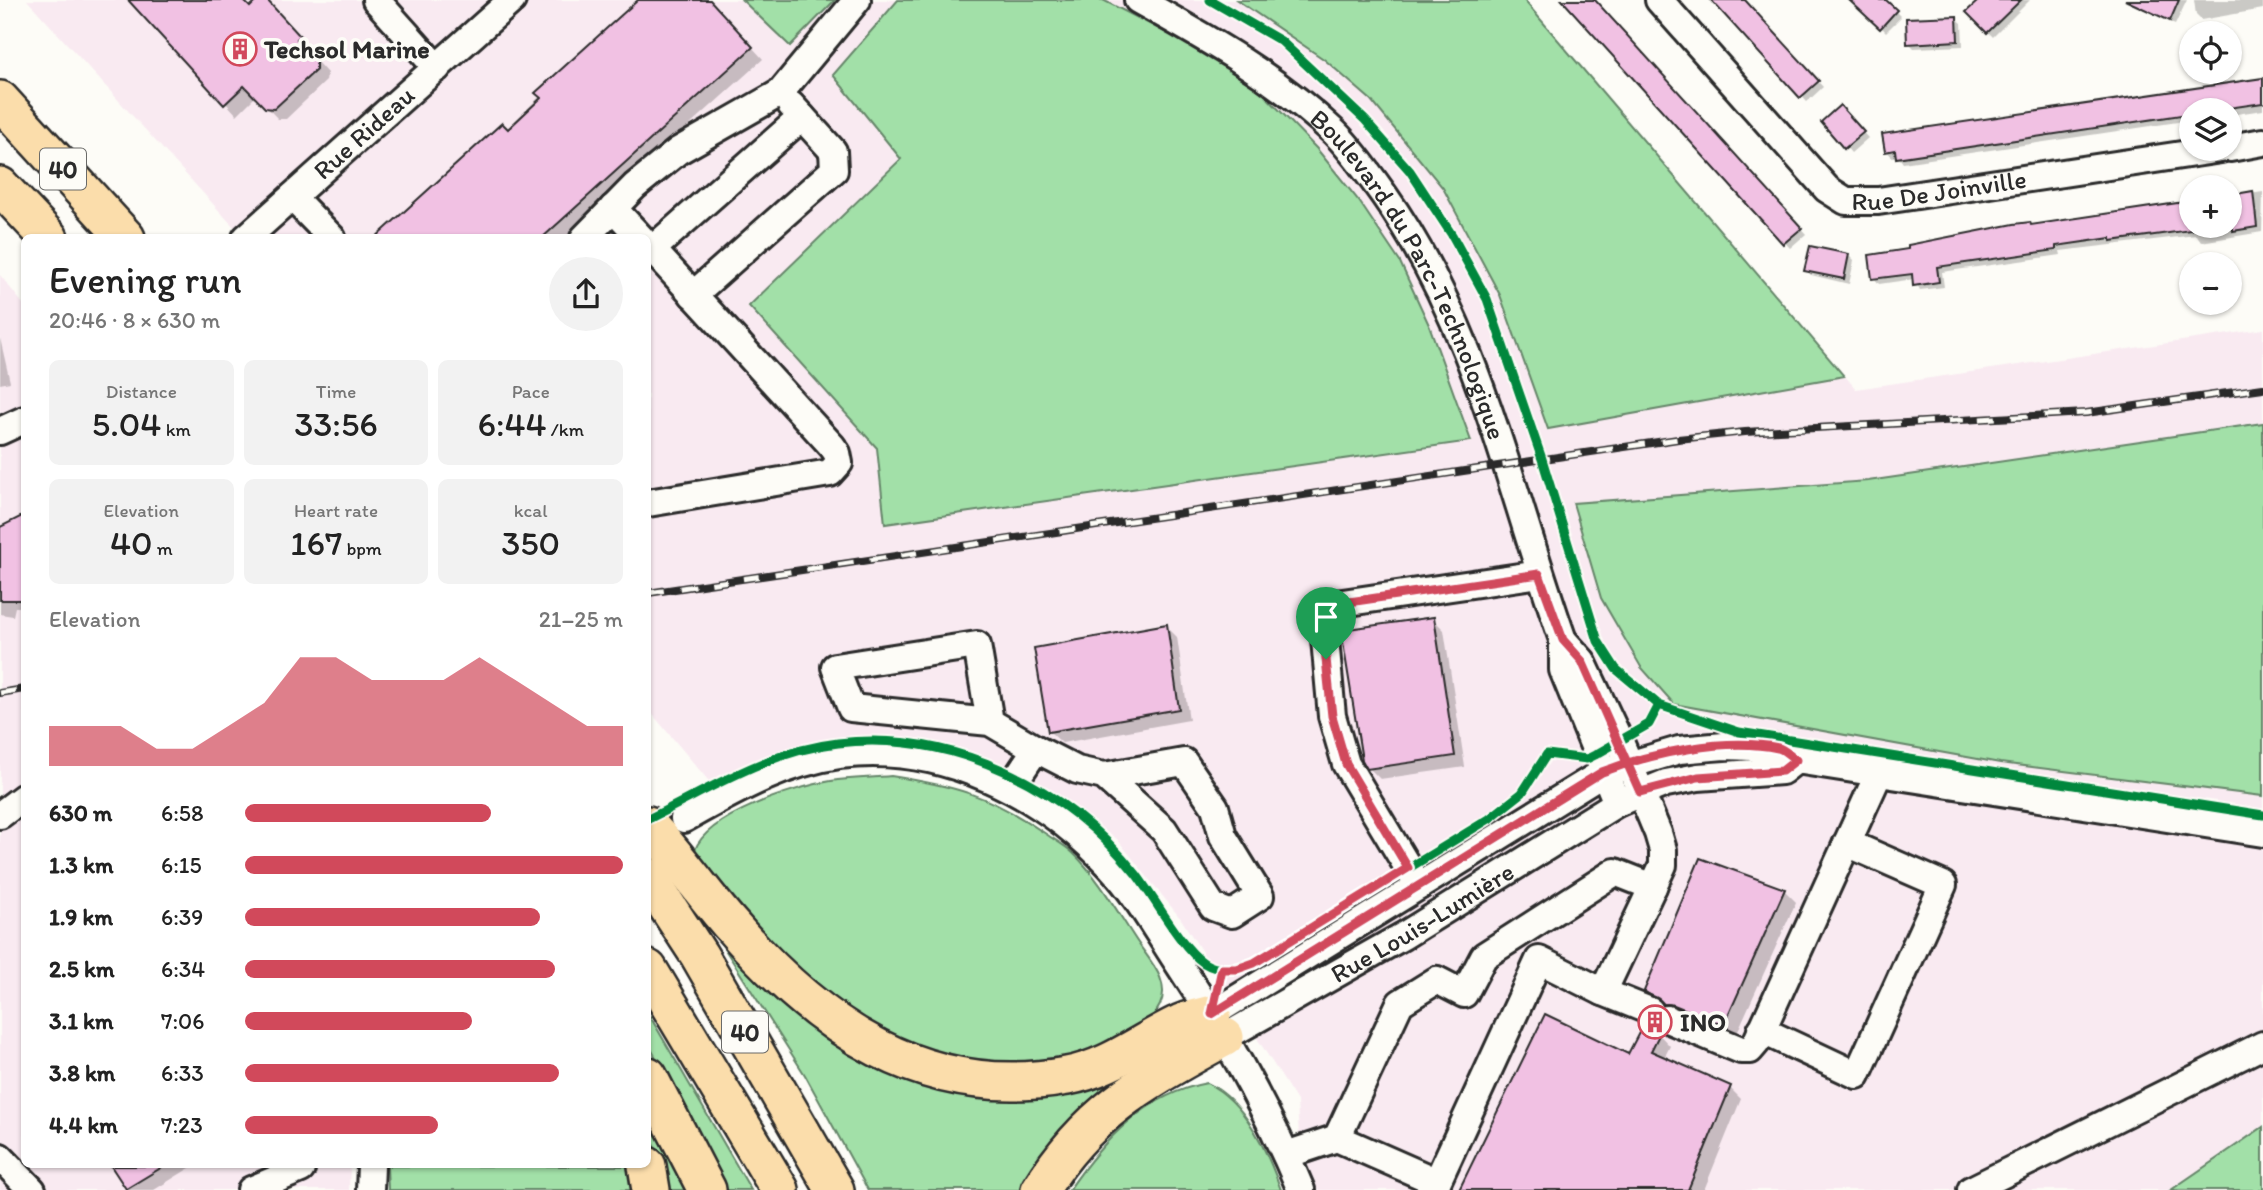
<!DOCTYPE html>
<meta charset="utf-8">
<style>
:root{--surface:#fff;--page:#f2f2f2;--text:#222;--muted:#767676;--accent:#d1495b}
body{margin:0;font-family:Itim,sans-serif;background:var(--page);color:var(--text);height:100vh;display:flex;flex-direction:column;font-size:26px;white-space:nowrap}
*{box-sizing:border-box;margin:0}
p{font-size:23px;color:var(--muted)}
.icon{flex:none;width:38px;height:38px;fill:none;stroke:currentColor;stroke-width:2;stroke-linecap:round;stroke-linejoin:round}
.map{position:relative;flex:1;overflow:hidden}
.drawer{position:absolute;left:21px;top:234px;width:630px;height:934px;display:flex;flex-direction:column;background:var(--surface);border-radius:10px;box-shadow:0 2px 5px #0004}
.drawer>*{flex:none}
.controls{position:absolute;left:2179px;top:21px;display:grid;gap:14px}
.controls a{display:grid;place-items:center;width:63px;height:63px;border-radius:50%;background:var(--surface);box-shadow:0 2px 5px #0004;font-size:35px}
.pin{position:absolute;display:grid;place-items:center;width:60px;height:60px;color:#fff;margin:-72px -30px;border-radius:50% 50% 50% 0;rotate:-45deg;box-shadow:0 0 7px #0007}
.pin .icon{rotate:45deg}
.round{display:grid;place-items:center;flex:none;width:74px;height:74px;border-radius:37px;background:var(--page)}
.head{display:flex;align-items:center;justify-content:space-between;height:119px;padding:0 28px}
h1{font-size:38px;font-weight:600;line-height:52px}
.figures{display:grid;grid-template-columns:repeat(3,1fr);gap:10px;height:119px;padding:7px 28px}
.figures div{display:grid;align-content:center;border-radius:10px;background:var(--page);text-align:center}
.figures b{font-size:35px;font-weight:600}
.figures small{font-size:19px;font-weight:400}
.figures p{font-size:19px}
.chart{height:196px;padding:14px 28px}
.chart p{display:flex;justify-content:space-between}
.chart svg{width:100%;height:126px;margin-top:7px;fill:var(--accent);opacity:.7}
ul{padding:0 28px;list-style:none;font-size:23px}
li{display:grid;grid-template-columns:112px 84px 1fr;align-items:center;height:52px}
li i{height:18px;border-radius:9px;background:var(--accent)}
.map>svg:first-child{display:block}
.built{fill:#f9eaf1}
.green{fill:#a2e0a8;stroke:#66866a;stroke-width:2}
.shadow{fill:#0003}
.building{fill:#f1c1e3;stroke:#2b2b2b;stroke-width:2}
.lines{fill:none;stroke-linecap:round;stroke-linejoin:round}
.minor-casing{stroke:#2b2b2b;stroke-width:32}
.highway-casing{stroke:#2b2b2b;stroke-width:42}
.minor{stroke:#fdfcf7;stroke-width:26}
.highway{stroke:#fbddab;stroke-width:37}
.rail-casing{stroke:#2b2b2b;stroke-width:8}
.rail{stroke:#fdfcf7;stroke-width:5;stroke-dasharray:16;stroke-linecap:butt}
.cycleway-casing{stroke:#fdfcf7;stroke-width:13}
.cycleway{stroke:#00873e;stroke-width:9}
.route-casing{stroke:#fff;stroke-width:14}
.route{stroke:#d1495b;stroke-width:9}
.labels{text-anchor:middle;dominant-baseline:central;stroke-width:7;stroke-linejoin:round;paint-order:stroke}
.shield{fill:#fdfcf7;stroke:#6a6a68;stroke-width:2}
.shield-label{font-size:24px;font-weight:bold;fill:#2b2b2b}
.poi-label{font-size:26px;font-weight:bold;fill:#2b2b2b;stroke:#fdfcf7;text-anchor:start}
.street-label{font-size:26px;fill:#2b2b2b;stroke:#fdfcf7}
</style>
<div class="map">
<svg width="2263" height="1190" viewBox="0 0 2263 1190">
<rect width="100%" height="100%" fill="#fdfcf7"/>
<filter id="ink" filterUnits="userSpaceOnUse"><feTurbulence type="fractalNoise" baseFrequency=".0143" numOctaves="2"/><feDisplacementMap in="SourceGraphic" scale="14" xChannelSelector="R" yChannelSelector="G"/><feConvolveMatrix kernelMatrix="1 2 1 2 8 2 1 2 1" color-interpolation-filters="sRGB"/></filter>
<g filter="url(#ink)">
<g class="built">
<path d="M27 0H1524L1856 389 2263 329V1190H1302L1297 1101 1181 919 1117 839 996 761 930 747 801 752 713 786 648 709V238H244Z"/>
<path d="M0 275 24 305V1166H350L349 1190H0Z"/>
</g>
<g class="green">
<path d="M742 0H835L790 46Z"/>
<path d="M898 0H1103L1206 53 1259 89 1317 149 1359 201 1400 262 1429 325 1471 441 885 524 877 448 749 306 901 159 833 75Z"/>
<path d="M1237 0H1524L1844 376 1548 429 1500 295 1443 188 1371 100 1325 60Z"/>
<path d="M2263 423V796L2000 763 1674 704 1641 667 1601 598 1573 503 1868 481Z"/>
<path d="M891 776C955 786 989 795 1043 832 1053 839 1065 845 1073 853 1099 878 1118 913 1138 943 1150 961 1171 982 1160 1005 1150 1027 1117 1038 1097 1050 1072 1065 1049 1063 1020 1064 873 1073 779 954 695 850 707 815 795 787 831 781 851 778 871 778 891 776Z"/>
<path d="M727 933 898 1070 1117 1071 1122 1080 1024 1190H868L805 1075 719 940Z"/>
<path d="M648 1013 751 1190H726L682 1102 648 1044Z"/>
<path d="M1207 1083C1246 1102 1267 1151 1281 1190H1069C1103 1140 1146 1094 1207 1083Z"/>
<path d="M648 1110 689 1190H668L648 1128Z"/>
<path d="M2263 1127V1190H2171Z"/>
<path d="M387 1166H633L639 1190H388Z"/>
</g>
<g class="shadow">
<path d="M131 0H242L250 9 260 0H265L310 48 307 51 327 73 326 81 286 119H278L256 96 237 115Z"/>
<path d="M640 0H709L763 59 565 238H393Z"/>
<path d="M1564 0H1594L1806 234 1790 248Z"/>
<path d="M1713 0H1743L1823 87 1807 102Z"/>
<path d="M1855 0H1884L1901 17 1886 32Z"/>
<path d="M1982 0H2030L1993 37 1969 12Z"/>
<path d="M2125 0H2187L2175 25Z"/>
<path d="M2194 0H2263V9L2201 20 2196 15Z"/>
<path d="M1956 18 1962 23 1963 46 1914 48 1909 43Z"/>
<path d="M2263 79V110L2230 115V110H2191V120L1903 163 1898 156 1892 157 1887 151Z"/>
<path d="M1845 113 1868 138 1851 153 1846 147Z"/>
<path d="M2263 192 2262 232 2201 242 2196 235 2060 251 2061 255 1942 272 1944 287 1920 290 1914 279 1879 284 1874 278 2033 227 2191 203V226H2230V197Z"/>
<path d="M1811 248 1849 256 1854 261 1849 284 1811 275 1806 270Z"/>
<path d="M0 338 10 382 0 384Z"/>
<path d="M24 517V607H15L13 616 0 614V529Z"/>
<path d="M1433 619 1444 630 1465 767 1380 779 1369 768Z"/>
<path d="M1166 626 1177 637 1189 720 1062 743 1050 732Z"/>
<path d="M1701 861 1785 891 1796 902 1736 1035 1677 1015 1646 990Z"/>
<path d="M1653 1028 1670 1046 1664 1058 1730 1088 1741 1099 1704 1190H1461L1629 1056Z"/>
<path d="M113 1166H193L154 1190H129Z"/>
</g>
<g class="building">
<path d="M128 0H243L250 7 257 0H267L300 36 297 39 316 59V70L274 109 265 108 244 86 224 105Z"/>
<path d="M638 0H710L753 47 542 238H375L502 123 508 129 541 98 535 93Z"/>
<path d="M1562 0H1595L1802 228 1783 244Z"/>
<path d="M1711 0H1745L1819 81 1800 98Z"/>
<path d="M1849 0H1886L1897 10 1880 29Z"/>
<path d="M1979 0H2021L1987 33 1966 12Z"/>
<path d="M2125 0H2179L2170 21Z"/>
<path d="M1957 16 1958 41 1907 44 1906 18Z"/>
<path d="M2263 78V103L2215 110H2188V114L1896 158 1895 150 1885 152 1882 134Z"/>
<path d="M1840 105 1864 132 1844 149 1821 122Z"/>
<path d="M2253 191 2257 227 2233 231 2230 195Z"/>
<path d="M2191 201V230L2111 241V238L2056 246V250L1937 267 1939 282 1913 286 1912 274 1872 279 1869 255 1908 249V245L2014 224 2030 222 2031 225Z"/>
<path d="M1810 246 1849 254 1844 279 1804 271Z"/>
<path d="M24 515V600H0V527Z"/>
<path d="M1434 617 1455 756 1367 769 1362 760 1341 630Z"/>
<path d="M1167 624 1179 709 1048 732 1034 648Z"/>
<path d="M1700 858 1785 889 1724 1025 1674 1005 1664 1004 1644 991Z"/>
<path d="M1545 1014 1628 1054 1643 1025 1653 1026 1660 1033 1651 1051 1731 1086 1688 1190H1459Z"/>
<path d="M111 1166H164L126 1189Z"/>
</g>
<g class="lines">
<defs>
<g id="minor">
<path d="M376 0 437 68"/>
<path id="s1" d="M1138 0C1208 39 1276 77 1335 133 1353 151 1369 174 1384 195 1478 328 1509 488 1563 640V670L1617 803"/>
<path id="s2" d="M1659 0 1827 189 1846 201H1878L2221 149"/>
<path d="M2230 148 2263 142"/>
<path d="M292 197 332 238"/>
<path d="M613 208 641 238"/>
<path id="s3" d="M246 238 512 0"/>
<path d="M584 238 635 186 678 151 780 93 857 0"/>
<path d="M648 245 832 446 837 453 839 463 830 473 648 503"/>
<path d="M648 253 802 117 791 105"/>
<path d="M693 295 834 170 833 151 802 117"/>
<path d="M0 431 24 420"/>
<path d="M990 722 851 708 835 667 977 645 990 722 1036 749"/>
<path d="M1010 788 1036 749 1077 770 1104 776 1184 762 1215 807 1223 836 1260 896 1232 914 1213 907 1164 830 1104 776"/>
<path d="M0 815 24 797"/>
<path d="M684 819C734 791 783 763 840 755 943 742 1042 793 1110 866 1137 895 1158 933 1180 966 1227 1037 1268 1111 1301 1190"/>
<path d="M1419 886 1346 764 1332 716 1322 606 1540 574"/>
<path d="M1603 992 1650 1011"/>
<path d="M1212 1014 1602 773 1679 750 1724 746 1780 748 1796 760 2263 833"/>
<path d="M1667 1019 1741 1050H1750L1756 1043 1879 773"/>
<path d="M1761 1030 1857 1075 1943 885 1847 843"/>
<path id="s4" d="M1225 1037 1403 936 1617 803 1666 783 1698 777 1782 771 1796 760"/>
<path d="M1337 1138 1400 1003 1437 980 1464 994 1484 956 1615 872 1653 887"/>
<path d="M1286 1155 1337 1138 1437 1182 1434 1190"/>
<path d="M0 1157 32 1190"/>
<path d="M1437 1182 1539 960 1603 992 1663 865V850L1658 833 1620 742 1582 661 1563 640"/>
<path d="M251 1190 301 1169"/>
<path d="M370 1190 371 1166"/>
<path d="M1971 1190 2263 1045"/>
</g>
<g id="highway">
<path d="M0 100 126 238"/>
<path d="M0 186 49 238"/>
<path d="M648 825C677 855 701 891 729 923 818 1026 924 1102 1067 1076 1108 1069 1140 1043 1177 1025 1187 1019 1201 1017 1212 1014"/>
<path d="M648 877 699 955 835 1190"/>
<path d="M648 969 780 1190"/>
<path d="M648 1076 707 1190"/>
<path d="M647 1166 651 1190"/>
<path d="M1040 1190C1089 1110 1146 1081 1225 1037"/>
</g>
</defs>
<use href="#minor" class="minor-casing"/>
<use href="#highway" class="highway-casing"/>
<use href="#minor" class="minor"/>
<use href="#highway" class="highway"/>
<defs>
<g id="rail">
<path d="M648 593 1678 439 1745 432 2086 413 2263 388"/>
<path d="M0 693 24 689"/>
</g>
</defs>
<use href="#rail" class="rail-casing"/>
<use href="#rail" class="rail"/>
<defs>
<g id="cycleway">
<path d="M1210 0 1281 41 1365 120 1410 171 1452 235 1487 299 1542 459 1598 641 1616 669 1659 705 1739 732 2263 815"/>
<path d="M648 819C710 789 768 751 838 743 952 730 1066 786 1136 874 1154 897 1181 948 1204 963 1220 973 1237 969 1254 963L1489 819 1522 793 1547 754 1587 759 1595 755 1649 724 1659 705"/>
</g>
</defs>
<use href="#cycleway" class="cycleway-casing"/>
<use href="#cycleway" class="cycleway"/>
</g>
</g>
<g class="lines" filter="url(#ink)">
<defs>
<path id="route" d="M1326 659 1332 716 1346 764 1408 868 1254 963 1237 969H1222L1212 1014 1602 772C1652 753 1725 737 1778 748 1784 749 1790 756 1796 760L1782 771 1698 777 1640 792 1582 661 1563 640 1539 574 1322 606 1326 659"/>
</defs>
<use href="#route" class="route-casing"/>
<use href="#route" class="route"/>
</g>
<defs>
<symbol id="building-ring" viewBox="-11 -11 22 22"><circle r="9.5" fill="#fdfcf7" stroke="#d1495b" stroke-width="1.5"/><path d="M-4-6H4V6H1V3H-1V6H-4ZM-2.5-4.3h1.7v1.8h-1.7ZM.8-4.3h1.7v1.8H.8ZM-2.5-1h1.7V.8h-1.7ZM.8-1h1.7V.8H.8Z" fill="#d1495b"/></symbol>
</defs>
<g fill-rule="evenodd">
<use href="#building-ring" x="221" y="30" width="38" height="38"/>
<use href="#building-ring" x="1636" y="1003" width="38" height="38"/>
</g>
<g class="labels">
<g class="shield">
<rect x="40" y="148.5" width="46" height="41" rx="5"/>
<rect x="722" y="1011.5" width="46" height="41" rx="5"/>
</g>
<g class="shield-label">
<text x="63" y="169">40</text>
<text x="745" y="1032">40</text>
</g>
<g class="poi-label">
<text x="264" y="49">Techsol Marine</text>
<text x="1680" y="1022">INO</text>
</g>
<g class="street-label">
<text stroke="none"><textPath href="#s3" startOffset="158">Rue Rideau</textPath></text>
<text stroke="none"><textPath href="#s2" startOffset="369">Rue De Joinville</textPath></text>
<text stroke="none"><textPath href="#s1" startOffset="399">Boulevard du Parc-Technologique</textPath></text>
<text stroke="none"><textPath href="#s4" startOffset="228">Rue Louis-Lumière</textPath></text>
</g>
</g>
</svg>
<div class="controls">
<a><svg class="icon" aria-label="locate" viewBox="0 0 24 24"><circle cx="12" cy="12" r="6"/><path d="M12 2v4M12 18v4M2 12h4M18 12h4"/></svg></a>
<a><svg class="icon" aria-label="layers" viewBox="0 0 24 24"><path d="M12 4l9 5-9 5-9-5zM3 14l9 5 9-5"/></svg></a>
<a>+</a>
<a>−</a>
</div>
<div class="pin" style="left:1326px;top:659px;background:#1e9e55"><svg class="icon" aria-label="arrive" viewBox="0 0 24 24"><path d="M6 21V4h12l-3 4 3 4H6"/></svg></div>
<section class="drawer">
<div class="head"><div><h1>Evening run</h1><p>20:46 · 8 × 630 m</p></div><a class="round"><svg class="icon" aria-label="share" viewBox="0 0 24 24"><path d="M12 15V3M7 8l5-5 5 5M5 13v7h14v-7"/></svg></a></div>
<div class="figures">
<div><p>Distance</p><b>5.04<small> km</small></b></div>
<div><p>Time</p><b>33:56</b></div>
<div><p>Pace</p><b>6:44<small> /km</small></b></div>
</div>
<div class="figures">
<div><p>Elevation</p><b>40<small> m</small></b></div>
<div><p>Heart rate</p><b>167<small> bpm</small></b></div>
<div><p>kcal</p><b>350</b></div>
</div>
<div class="chart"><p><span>Elevation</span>21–25 m</p>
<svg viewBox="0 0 160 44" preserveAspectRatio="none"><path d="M0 44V30L10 30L20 30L30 38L40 38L50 30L60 22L70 6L80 6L90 14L100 14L110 14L120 6L130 14L140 22L150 30L160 30V44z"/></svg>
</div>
<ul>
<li><b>630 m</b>6:58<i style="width:65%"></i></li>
<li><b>1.3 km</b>6:15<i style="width:100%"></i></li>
<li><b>1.9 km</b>6:39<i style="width:78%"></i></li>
<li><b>2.5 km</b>6:34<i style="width:82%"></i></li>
<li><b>3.1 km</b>7:06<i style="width:60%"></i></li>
<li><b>3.8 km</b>6:33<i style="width:83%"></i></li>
<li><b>4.4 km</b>7:23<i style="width:51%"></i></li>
</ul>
</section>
</div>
